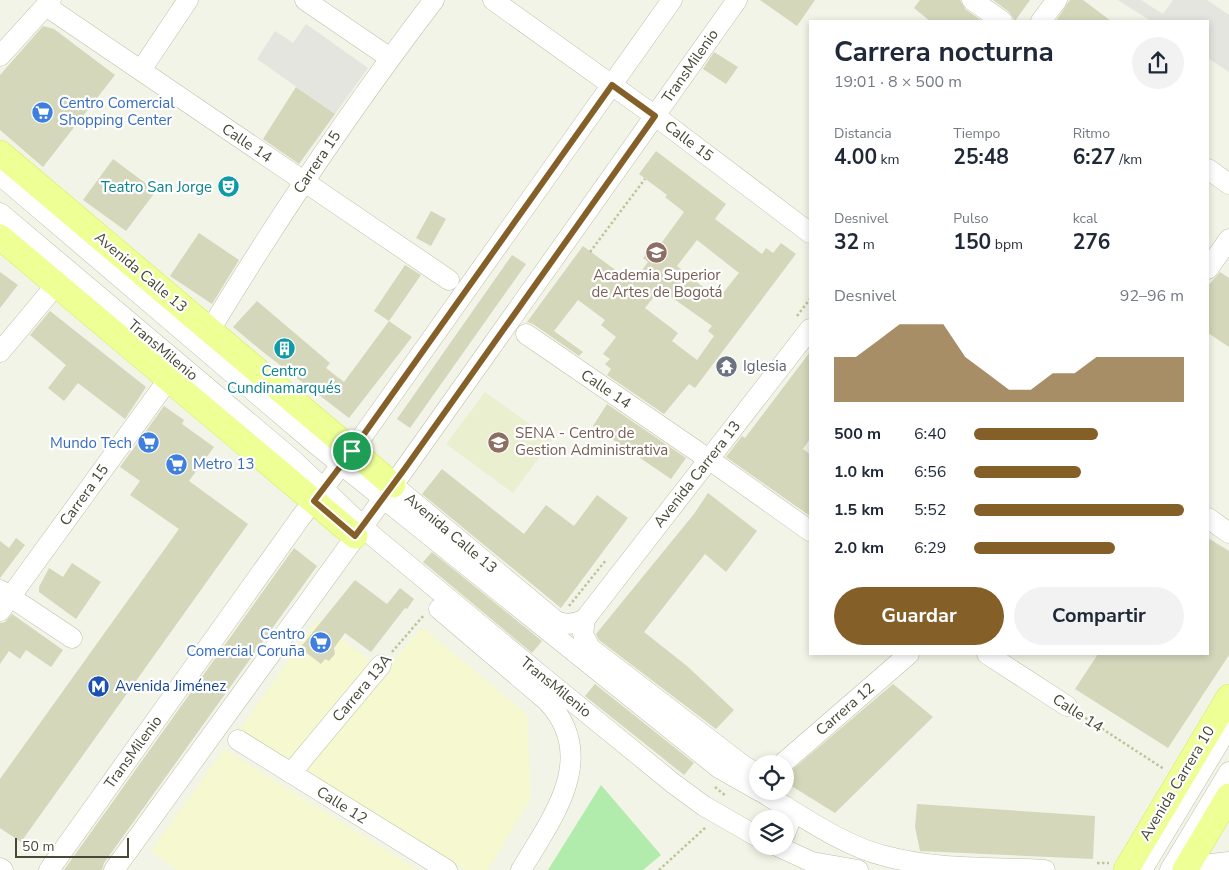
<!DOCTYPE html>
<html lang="es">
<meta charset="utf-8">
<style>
:root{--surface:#fff;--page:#f2f2f3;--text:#1f2937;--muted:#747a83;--accent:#845f27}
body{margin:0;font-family:"Nunito Sans",sans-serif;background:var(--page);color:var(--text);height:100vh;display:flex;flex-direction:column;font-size:19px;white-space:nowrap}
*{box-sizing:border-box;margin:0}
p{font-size:16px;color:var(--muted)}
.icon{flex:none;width:28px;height:28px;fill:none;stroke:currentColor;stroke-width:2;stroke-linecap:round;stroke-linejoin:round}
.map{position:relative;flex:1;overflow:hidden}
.details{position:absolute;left:809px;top:20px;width:400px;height:635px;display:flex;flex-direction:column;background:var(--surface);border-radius:0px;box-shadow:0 2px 8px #0003}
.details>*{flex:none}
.tools{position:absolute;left:749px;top:755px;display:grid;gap:10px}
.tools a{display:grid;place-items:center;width:45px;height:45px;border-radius:50%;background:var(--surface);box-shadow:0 2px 8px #0003;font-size:25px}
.scale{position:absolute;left:15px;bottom:12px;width:114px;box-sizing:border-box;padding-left:5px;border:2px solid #474835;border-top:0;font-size:14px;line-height:18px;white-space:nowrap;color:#474835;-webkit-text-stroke:4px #fff;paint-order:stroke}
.pin{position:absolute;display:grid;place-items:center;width:42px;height:42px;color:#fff;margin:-21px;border:2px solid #fff;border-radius:50%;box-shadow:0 1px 5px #0007}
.round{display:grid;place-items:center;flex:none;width:52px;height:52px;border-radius:26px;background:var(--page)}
.overview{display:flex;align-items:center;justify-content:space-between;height:85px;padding:0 25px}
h1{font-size:28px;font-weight:700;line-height:38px}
.metrics{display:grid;grid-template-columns:repeat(3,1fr);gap:8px;height:85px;padding:5px 25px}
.metrics div{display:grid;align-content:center}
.metrics b{font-size:21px;font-weight:700}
.metrics small{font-size:14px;font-weight:400}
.metrics p{font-size:14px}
.chart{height:140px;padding:10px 25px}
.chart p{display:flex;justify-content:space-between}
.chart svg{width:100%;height:90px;margin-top:5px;fill:var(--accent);opacity:.7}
.button{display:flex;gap:10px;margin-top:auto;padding:10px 25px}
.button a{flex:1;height:58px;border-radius:30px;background:var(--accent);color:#fff;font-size:20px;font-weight:700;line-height:58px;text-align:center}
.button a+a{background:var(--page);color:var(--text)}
ul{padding:0 25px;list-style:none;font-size:16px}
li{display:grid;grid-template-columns:80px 60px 1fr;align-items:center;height:38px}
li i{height:12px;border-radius:6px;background:var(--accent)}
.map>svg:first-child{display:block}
.commercial{fill:#f6f8d0}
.education{fill:#e9efcf}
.green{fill:#b2ecac}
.parking{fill:#e5e5df}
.building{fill:#d5d7bb;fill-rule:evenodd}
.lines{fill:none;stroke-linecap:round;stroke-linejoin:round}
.minor-casing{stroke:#bec1a8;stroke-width:21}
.major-casing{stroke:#d6ec5d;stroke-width:26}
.path{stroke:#bfc398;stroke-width:2.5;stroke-dasharray:2.5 2.5;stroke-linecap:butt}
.minor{stroke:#fff;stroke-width:20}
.major{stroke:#edff95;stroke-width:25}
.route-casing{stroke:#fff;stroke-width:10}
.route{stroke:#845f27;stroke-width:6}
.labels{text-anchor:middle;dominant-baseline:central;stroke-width:4.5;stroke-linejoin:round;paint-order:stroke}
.street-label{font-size:15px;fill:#474835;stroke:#fff}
.shop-label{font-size:15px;fill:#366cbe;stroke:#fff;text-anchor:start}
.culture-label{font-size:15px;fill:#0d838f;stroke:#fff;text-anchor:end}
.education-label{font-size:15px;fill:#785e54;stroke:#fff}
.worship-label{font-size:15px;fill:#5b616d;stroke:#fff;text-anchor:start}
.transit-label{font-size:15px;fill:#164399;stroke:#fff;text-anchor:start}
</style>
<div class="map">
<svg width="1229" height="870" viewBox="0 0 1229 870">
<rect width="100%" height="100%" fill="#f2f4e7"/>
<g class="commercial">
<path d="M317 620 374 663 287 763 237 733Z"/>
<path d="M422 627 527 714 531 799 488 870H466L300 771Z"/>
<path d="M224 749 418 870H177L151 851Z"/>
</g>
<path class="education" d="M485 392 552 440 513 493 446 444Z"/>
<path class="green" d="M601 785 661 855 643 870H548Z"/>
<g class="parking">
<path d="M1118 0H1141L1163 14 1173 0H1207L1229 15V72L1208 58V21H1151Z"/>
<path d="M306 24 368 68 335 114 257 59 275 31 293 43Z"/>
</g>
<g class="building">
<path d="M760 0H815L797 26Z"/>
<path d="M920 0H960L965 9 982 21H930L914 8Z"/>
<path d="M993 0H1030L1015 21 1009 12Z"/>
<path d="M1070 0H1083L1111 21H1056Z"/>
<path d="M43 26 54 29 115 75 43 167 0 130V75Z"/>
<path d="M714 52 738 67 726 84 703 69Z"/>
<path d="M296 87 335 114 299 164 263 139Z"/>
<path d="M656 151 726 204 715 219 762 254 766 248 773 253 781 243 796 254 695 388 689 384 664 414 607 375 611 369 605 364 610 359 603 354 616 337 601 325 605 320 578 300 554 331 583 352 579 356 533 324 527 322 583 246 633 283 648 262 643 258 653 246 657 249 684 212 665 197 667 195 639 174ZM697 240 739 273 718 299 677 266ZM660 289 712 326 708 331 714 336 697 360 672 341 678 333 645 308Z"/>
<path d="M113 159 156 191 126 231 83 200Z"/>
<path d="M431 211 446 219 431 246 416 238Z"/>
<path d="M199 233 239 260 212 304 170 276Z"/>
<path d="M512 255 526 264 410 428 397 419Z"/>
<path d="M405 265 421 275 389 321 374 311Z"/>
<path d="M0 272 18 285 0 308Z"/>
<path d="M1220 272 1229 278V347L1208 333V286Z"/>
<path d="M257 301 330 363 326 368 344 382 389 321 412 337 349 418 263 352 233 327Z"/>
<path d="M50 311 146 387 125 419 78 383 64 401 48 388 66 365 30 335Z"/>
<path d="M810 352V439L803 449 810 454V516L726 457 742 436 745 438Z"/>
<path d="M607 404 686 458 671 479 593 426Z"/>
<path d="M164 406 184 420 182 424 214 447 189 481 248 524 21 842 0 828V779L179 529 130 495 140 481 120 467Z"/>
<path d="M442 469 524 534 546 505 574 526 597 495 628 518 561 608 422 494Z"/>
<path d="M708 493 757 531 726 572 705 554 644 632 687 666 734 710 716 729 599 640 596 634 694 514Z"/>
<path d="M16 538 25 545 0 578V541L9 548Z"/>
<path d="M1208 538 1229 551V655L1168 748 1075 689 1098 654H1208Z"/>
<path d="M294 548 317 566 104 863 102 870H64Z"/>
<path d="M432 552 542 641 532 653 423 562Z"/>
<path d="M72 563 101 582 76 619 39 592V587L49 568 63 577Z"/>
<path d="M355 580 387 604 400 588 414 599 407 609 405 608 371 652 345 633 334 648 335 654 329 661 325 659 321 664 300 648Z"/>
<path d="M12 614 63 650 51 667 26 650 20 659 9 651 0 664V623L5 622Z"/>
<path d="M595 684 694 763 684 775 585 696Z"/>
<path d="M893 684 933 717 835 813 785 782 786 775Z"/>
<path d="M917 804 1095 816 1093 859 920 851 915 827Z"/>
</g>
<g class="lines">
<defs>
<g id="minor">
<path d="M305 0 390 58"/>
<path d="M493 0 662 121 810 233"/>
<path d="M972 0 1002 21"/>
<path d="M46 6 449 280"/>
<path d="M1041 21 1057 0"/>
<path d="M0 56 51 0"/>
<path d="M141 70 188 0"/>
<path d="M1208 169 1229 184"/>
<path d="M0 175 312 441 719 768 758 790"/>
<path d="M0 213 293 460 374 537 544 678 674 784 704 806 758 837"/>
<path d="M1208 269 1229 239"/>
<path d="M210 330C279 216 353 106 434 0"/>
<path d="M526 334 717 465 810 531"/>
<path d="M0 352 56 285"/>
<path d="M393 485 556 621C567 626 576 624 585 619L810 329"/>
<path d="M1208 518 1229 533"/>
<path d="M0 590 72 638"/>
<path d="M439 609 547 701C600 757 552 818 521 870"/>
<path d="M0 611 168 380"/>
<path d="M585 619 583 634 590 648 744 766 758 774"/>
<path d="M987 654 1067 706"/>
<path d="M238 740 447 870"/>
<path d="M782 764 909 654"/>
<path d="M291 773 381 665"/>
<path d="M760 791C797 813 843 846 885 856 936 870 992 867 1045 870"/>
<path d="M785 834 790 821 787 807"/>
<path d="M777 846 812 862 858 870"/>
<path d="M0 868 3 870"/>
<path d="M1176 868 1229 862"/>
<path d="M49 870 301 517 352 451 672 0"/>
<path d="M114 870 406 467 737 0"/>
<path d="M1142 870 1229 726"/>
<path d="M1170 870 1229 772"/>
</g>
<g id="major">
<path d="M0 153 393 485"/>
<path d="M0 237 355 536"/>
<path d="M1126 870 1229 697"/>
<path d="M1185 870 1229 796"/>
</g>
</defs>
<use href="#minor" class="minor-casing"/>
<use href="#major" class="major-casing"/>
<g class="path">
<path d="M590 252 645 179"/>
<path d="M797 316 810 299"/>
<path d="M569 606 606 560"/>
<path d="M392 652 424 615"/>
<path d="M1081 715 1164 769"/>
<path d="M715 787 726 796"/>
<path d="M1097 863H1109"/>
<path d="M659 870 706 827"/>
</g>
<use href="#minor" class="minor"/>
<use href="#major" class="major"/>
</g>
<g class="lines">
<defs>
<path id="route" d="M612 85 655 116 406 467 355 536 314 501 352 451Z"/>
</defs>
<use href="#route" class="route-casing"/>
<use href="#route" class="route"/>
</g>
<defs>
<symbol id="supermarket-disc" viewBox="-11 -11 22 22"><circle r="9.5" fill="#3f7fe0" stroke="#fff"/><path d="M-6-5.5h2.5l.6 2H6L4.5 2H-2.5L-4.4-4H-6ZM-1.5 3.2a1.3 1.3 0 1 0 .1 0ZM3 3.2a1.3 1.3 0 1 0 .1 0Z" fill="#fff"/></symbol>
<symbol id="theatre-disc" viewBox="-11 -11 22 22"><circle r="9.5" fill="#0f9aa8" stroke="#fff"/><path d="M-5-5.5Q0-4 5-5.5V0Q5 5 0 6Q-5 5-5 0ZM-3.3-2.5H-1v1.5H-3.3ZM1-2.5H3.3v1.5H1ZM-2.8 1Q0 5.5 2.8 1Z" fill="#fff"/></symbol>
<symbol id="university-disc" viewBox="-11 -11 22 22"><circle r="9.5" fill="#8d6e63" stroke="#fff"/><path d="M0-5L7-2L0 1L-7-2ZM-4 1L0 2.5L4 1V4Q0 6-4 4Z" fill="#fff"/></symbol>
<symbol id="building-disc" viewBox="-11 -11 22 22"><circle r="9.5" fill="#0f9aa8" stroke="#fff"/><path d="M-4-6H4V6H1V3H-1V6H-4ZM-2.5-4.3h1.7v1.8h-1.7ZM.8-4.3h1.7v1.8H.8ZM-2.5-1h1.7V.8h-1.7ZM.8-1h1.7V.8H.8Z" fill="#fff"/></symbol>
<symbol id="temple-disc" viewBox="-11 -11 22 22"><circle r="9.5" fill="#6b7280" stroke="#fff"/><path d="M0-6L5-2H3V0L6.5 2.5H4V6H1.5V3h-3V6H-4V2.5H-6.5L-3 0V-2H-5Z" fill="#fff"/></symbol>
<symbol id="metro-disc" viewBox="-11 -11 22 22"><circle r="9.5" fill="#1a4fb4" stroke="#fff"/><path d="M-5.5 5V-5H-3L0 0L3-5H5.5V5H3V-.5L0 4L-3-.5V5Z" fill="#fff"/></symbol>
</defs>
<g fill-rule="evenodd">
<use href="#supermarket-disc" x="30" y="100" width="25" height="25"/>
<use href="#theatre-disc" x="216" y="174" width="25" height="25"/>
<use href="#university-disc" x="644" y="240" width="25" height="25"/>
<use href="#building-disc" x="272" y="336" width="25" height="25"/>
<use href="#temple-disc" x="714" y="354" width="25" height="25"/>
<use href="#university-disc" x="486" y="430" width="25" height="25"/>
<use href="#supermarket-disc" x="136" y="430" width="25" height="25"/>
<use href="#supermarket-disc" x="164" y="452" width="25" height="25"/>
<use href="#supermarket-disc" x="308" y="630" width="25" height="25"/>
<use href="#metro-disc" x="86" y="674" width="25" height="25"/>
</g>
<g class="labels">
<g class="street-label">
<text transform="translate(690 66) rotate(-55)">TransMilenio</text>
<text transform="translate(689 141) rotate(37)">Calle 15</text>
<text transform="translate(247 143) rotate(34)">Calle 14</text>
<text transform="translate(317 162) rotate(-56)">Carrera 15</text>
<text transform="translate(141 272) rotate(40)">Avenida Calle 13</text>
<text transform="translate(163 350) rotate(40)">TransMilenio</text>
<text transform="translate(606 389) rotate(34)">Calle 14</text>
<text transform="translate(697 474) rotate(-52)">Avenida Carrera 13</text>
<text transform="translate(84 495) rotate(-54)">Carrera 15</text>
<text transform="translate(451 533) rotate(40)">Avenida Calle 13</text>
<text transform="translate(556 687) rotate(39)">TransMilenio</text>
<text transform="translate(362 688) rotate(-50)">Carrera 13A</text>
<text transform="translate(845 709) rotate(-41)">Carrera 12</text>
<text transform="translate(1078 713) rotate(33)">Calle 14</text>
<text transform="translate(133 752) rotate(-54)">TransMilenio</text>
<text transform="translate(1177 783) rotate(-59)">Avenida Carrera 10</text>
<text transform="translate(342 805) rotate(32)">Calle 12</text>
</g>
<g class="shop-label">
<text x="59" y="103">Centro Comercial<tspan x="59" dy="17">Shopping Center</tspan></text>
<text x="132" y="443" text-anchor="end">Mundo Tech</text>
<text x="193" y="464">Metro 13</text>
<text x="305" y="634" text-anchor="end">Centro<tspan x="305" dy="17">Comercial Coruña</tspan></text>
</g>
<g class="culture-label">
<text x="212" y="187">Teatro San Jorge</text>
<text x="284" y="371" text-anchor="middle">Centro<tspan x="284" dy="17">Cundinamarqués</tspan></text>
</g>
<g class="education-label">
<text x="657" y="275">Academia Superior<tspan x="657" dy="17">de Artes de Bogotá</tspan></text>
<text x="515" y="433" text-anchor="start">SENA - Centro de<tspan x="515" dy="17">Gestion Administrativa</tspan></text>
</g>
<g class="worship-label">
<text x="743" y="366">Iglesia</text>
</g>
<g class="transit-label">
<text x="115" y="686">Avenida Jiménez</text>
</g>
</g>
</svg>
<div class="tools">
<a><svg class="icon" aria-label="locate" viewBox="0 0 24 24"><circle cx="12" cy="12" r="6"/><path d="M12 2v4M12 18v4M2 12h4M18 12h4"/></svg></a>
<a><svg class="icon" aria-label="layers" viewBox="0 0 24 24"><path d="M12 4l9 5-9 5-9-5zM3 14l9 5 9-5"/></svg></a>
</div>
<div class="scale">50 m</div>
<div class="pin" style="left:352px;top:451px;background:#1e9e55"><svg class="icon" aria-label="arrive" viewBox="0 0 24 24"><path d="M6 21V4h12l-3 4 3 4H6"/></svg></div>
<section class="details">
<div class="overview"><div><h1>Carrera nocturna</h1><p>19:01 · 8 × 500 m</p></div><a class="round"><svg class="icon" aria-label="share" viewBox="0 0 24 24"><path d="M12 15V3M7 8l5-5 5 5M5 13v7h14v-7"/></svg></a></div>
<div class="metrics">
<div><p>Distancia</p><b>4.00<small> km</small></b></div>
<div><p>Tiempo</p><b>25:48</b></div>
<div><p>Ritmo</p><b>6:27<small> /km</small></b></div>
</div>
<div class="metrics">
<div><p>Desnivel</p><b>32<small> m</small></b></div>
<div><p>Pulso</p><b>150<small> bpm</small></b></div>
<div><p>kcal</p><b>276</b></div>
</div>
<div class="chart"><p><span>Desnivel</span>92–96 m</p>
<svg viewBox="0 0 160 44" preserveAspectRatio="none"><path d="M0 44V22L10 22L20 14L30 6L40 6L50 6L60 22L70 30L80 38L90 38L100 30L110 30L120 22L130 22L140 22L150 22L160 22V44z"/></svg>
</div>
<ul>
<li><b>500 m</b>6:40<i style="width:59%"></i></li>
<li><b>1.0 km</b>6:56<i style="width:51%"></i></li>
<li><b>1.5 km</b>5:52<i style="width:100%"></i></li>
<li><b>2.0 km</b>6:29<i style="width:67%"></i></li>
</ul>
<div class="button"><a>Guardar</a><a>Compartir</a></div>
</section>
</div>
